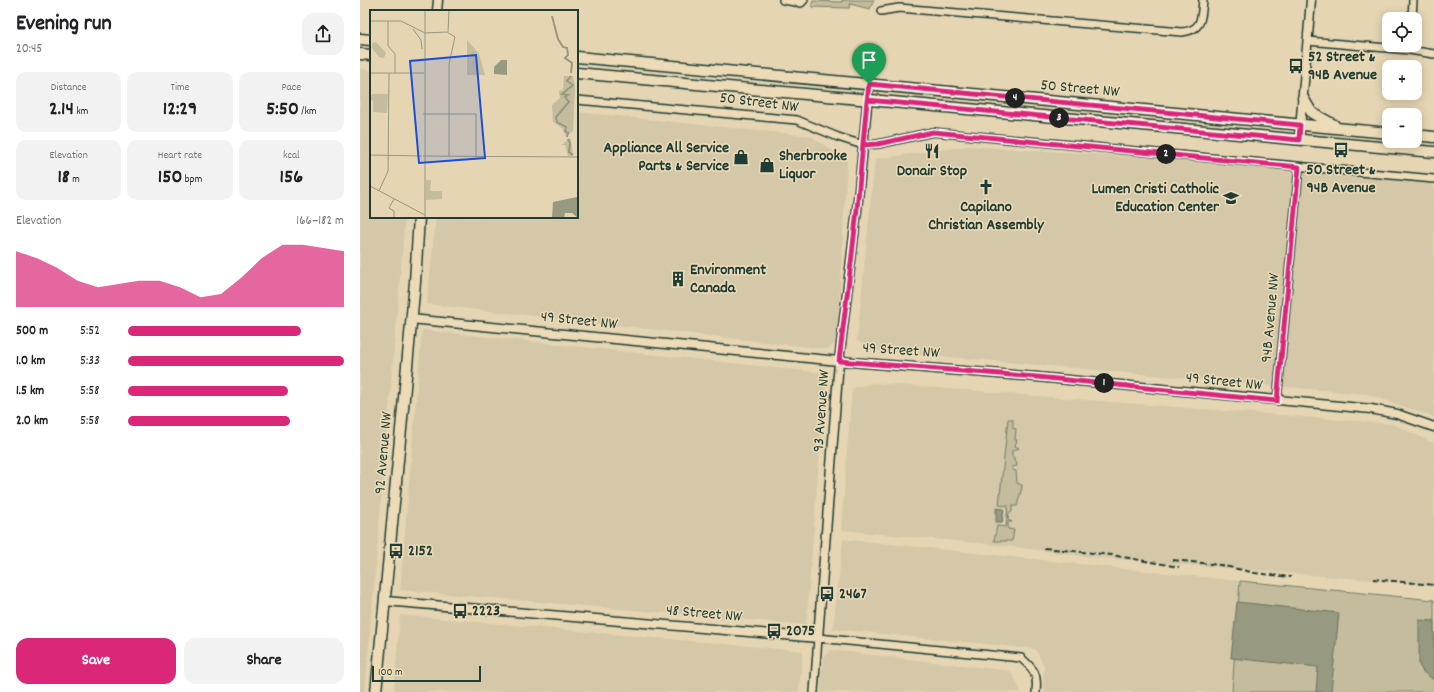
<!DOCTYPE html>
<meta charset="utf-8">
<style>
:root{--surface:#fff;--page:#f2f2f2;--text:#202124;--muted:#757577;--accent:#db2777}
body{margin:0;font-family:Dekko,sans-serif;background:var(--page);color:var(--text);height:100vh;display:flex;flex-direction:column;font-size:15px;white-space:nowrap}
*{box-sizing:border-box;margin:0}
p{font-size:13px;color:var(--muted)}
.icon{flex:none;width:22px;height:22px;fill:none;stroke:currentColor;stroke-width:2;stroke-linecap:round;stroke-linejoin:round}
.map{position:relative;flex:1;overflow:hidden}
.sheet{display:flex;flex-direction:column;background:var(--surface);width:360px}
.sheet>*{flex:none}
.fabs{position:absolute;left:1022px;top:12px;display:grid;gap:8px}
.fabs a{display:grid;place-items:center;width:40px;height:40px;border-radius:8px;background:var(--surface);box-shadow:0 2px 10px #0003;font-size:20px}
.scale{position:absolute;left:12px;bottom:10px;width:109px;box-sizing:border-box;padding-left:4px;border:2px solid #1f3d34;border-top:0;font-size:11px;line-height:14px;white-space:nowrap;color:#1f3d34;-webkit-text-stroke:3px #eddbb8;paint-order:stroke}
.pin{position:absolute;display:grid;place-items:center;width:34px;height:34px;color:#fff;margin:-41px -17px;border-radius:50% 50% 50% 0;rotate:-45deg;box-shadow:0 0 4px #0007}
.pin .icon{rotate:45deg}
.km{position:absolute;width:20px;height:20px;margin:-10px;border-radius:50%;background:#222;color:#fff;font-size:11px;line-height:20px;text-align:center}
.round{display:grid;place-items:center;flex:none;width:42px;height:42px;border-radius:12px;background:var(--page)}
.head{display:flex;align-items:center;justify-content:space-between;height:68px;padding:0 16px}
h1{font-size:22px;font-weight:700;line-height:30px}
.metrics{display:grid;grid-template-columns:repeat(3,1fr);gap:6px;height:68px;padding:4px 16px}
.metrics div{display:grid;align-content:center;border-radius:10px;background:var(--page);text-align:center}
.metrics b{font-size:20px;font-weight:700}
.metrics small{font-size:11px;font-weight:400}
.metrics p{font-size:11px}
.chart{height:112px;padding:8px 16px}
.chart p{display:flex;justify-content:space-between}
.chart svg{width:100%;height:72px;margin-top:4px;fill:var(--accent);opacity:.7}
.action{display:flex;gap:8px;margin-top:auto;padding:8px 16px}
.action a{flex:1;height:46px;border-radius:12px;background:var(--accent);color:#fff;font-size:16px;font-weight:700;line-height:46px;text-align:center}
.action a+a{background:var(--page);color:var(--text)}
ul{padding:0 16px;list-style:none;font-size:13px}
li{display:grid;grid-template-columns:64px 48px 1fr;align-items:center;height:30px}
li i{height:10px;border-radius:5px;background:var(--accent)}
main{display:flex;flex:1;min-height:0}
.map>svg:first-child{display:block}
.built{fill:#d4c8a8}
.green{fill:#c4bc9d;stroke:#727c68}
.water{fill:#979980;stroke:#677462}
.lines{fill:none;stroke-linecap:round;stroke-linejoin:round}
.minor-casing{stroke:#1f3d34;stroke-width:10}
.tertiary-casing{stroke:#1f3d34;stroke-width:11}
.secondary-casing{stroke:#1f3d34;stroke-width:13}
.minor{stroke:#eddbb8;stroke-width:7}
.tertiary{stroke:#eddbb8;stroke-width:8}
.secondary{stroke:#eddbb8;stroke-width:10}
.rail{stroke:#1f3d34;stroke-width:2;stroke-dasharray:6 3;stroke-linecap:butt}
.route-casing{stroke:#fff;stroke-width:8}
.route{stroke:#db2777;stroke-width:5}
.labels{text-anchor:middle;dominant-baseline:central;stroke-width:3;stroke-linejoin:round;paint-order:stroke}
.poi-label{font-size:16px;font-weight:bold;fill:#1f3d34;stroke:#eddbb8;text-anchor:start}
.street-label{font-size:16px;fill:#1f3d34;stroke:#eddbb8}
.inset-river{fill:none;stroke:#979980;stroke-width:2}
.inset-road{fill:none;stroke:#969880;stroke-width:1}
.view{fill:#1d4ed8;fill-opacity:0.15;stroke:#1d4ed8;stroke-width:2}
.inset-edge{fill:none;stroke:#1f3d34;stroke-width:2}
</style>
<main>
<section class="sheet">
<div class="head"><div><h1>Evening run</h1><p>20:45</p></div><a class="round"><svg class="icon" aria-label="share" viewBox="0 0 24 24"><path d="M12 15V3M7 8l5-5 5 5M5 13v7h14v-7"/></svg></a></div>
<div class="metrics">
<div><p>Distance</p><b>2.14<small> km</small></b></div>
<div><p>Time</p><b>12:29</b></div>
<div><p>Pace</p><b>5:50<small> /km</small></b></div>
</div>
<div class="metrics">
<div><p>Elevation</p><b>18<small> m</small></b></div>
<div><p>Heart rate</p><b>150<small> bpm</small></b></div>
<div><p>kcal</p><b>156</b></div>
</div>
<div class="chart"><p><span>Elevation</span>166–182 m</p>
<svg viewBox="0 0 160 44" preserveAspectRatio="none"><path d="M0 44V10L10 14L20 20L30 28L40 32L50 30L60 28L70 28L80 32L90 38L100 36L110 26L120 14L130 6L140 6L150 8L160 10V44z"/></svg>
</div>
<ul>
<li><b>500 m</b>5:52<i style="width:80%"></i></li>
<li><b>1.0 km</b>5:33<i style="width:100%"></i></li>
<li><b>1.5 km</b>5:58<i style="width:74%"></i></li>
<li><b>2.0 km</b>5:58<i style="width:75%"></i></li>
</ul>
<div class="action"><a>Save</a><a>Share</a></div>
</section>
<div class="map">
<svg width="1074" height="692" viewBox="0 0 1074 692">
<rect width="100%" height="100%" fill="#e5d5b3"/>
<filter id="ink" filterUnits="userSpaceOnUse"><feTurbulence type="fractalNoise" baseFrequency=".025" numOctaves="2"/><feDisplacementMap in="SourceGraphic" scale="8" xChannelSelector="R" yChannelSelector="G"/><feConvolveMatrix kernelMatrix="1 2 1 2 8 2 1 2 1" color-interpolation-filters="sRGB"/></filter>
<g filter="url(#ink)">
<g class="built">
<path d="M0 69 11 70V217H45L5 692H0Z"/>
<path d="M217 112 451 136 487 161 477 342 467 349 67 304 76 217H217Z"/>
<path d="M608 146 1074 176V417L1007 394 509 350 497 340 515 159Z"/>
<path d="M62 330 466 373 446 625 40 590Z"/>
<path d="M513 383 1032 424 1074 443V585L731 557 647 546 481 530 492 388Z"/>
<path d="M483 539 880 581 872 692H683L684 665 675 649 473 629Z"/>
<path d="M40 615 443 651 439 692H34Z"/>
<path d="M470 650 651 671 661 692H460L464 657Z"/>
</g>
<g class="green">
<path d="M482 0H514L510 9 490 4 489 8 452 7 453 1 482 2Z"/>
<path d="M648 419H653V428L656 429 655 440H657L655 446 659 448 652 451V457H654V461H656L657 466 652 467V470L656 471 657 483 662 485V487L657 506H652V512L649 513 648 520 652 522H648V529L654 530 652 541H634L637 526 646 527 648 506 639 505Z"/>
<path d="M880 581 1074 600V692H872Z"/>
</g>
<g class="water">
<path d="M636 508 644 509 642 522H636Z"/>
<path d="M877 602 979 613 971 692H956L958 667 871 658Z"/>
<path d="M1059 620 1074 621V680L1063 672 1059 665Z"/>
</g>
<g class="lines">
<defs>
<g id="minor">
<path d="M423 0 441 3 444 0"/>
<path d="M521 11 539 8 822 32C843 30 841 18 843 0"/>
<path d="M1052 19 1053 0"/>
<path d="M948 41 1049 50 1074 54"/>
<path d="M217 100 437 120 478 137 503 145 518 144 573 132 1074 179"/>
<path d="M917 401 939 167"/>
<path d="M454 692 458 638 661 658C674 669 678 674 676 692"/>
</g>
<g id="tertiary">
<path d="M77 11 78 0"/>
<path d="M939 140 951 0"/>
<path d="M51 319 479 361 677 377 1011 409 1037 414 1074 427"/>
<path d="M25 601 458 638 479 361 497 210 509 84"/>
</g>
<g id="secondary">
<path d="M0 39 11 40"/>
<path d="M0 54 11 55"/>
<path d="M217 57 1029 133"/>
<path d="M217 73 1074 152"/>
<path d="M943 98 952 113 974 125"/>
<path d="M1055 135 1074 137"/>
<path d="M16 692 55 282 59 217"/>
</g>
</defs>
<use href="#minor" class="minor-casing"/>
<use href="#tertiary" class="tertiary-casing"/>
<use href="#secondary" class="secondary-casing"/>
<use href="#minor" class="minor"/>
<use href="#tertiary" class="tertiary"/>
<use href="#secondary" class="secondary"/>
<g class="rail">
<path d="M684 548 752 555 819 567"/>
<path d="M813 560 860 565 895 573 931 577"/>
<path d="M1013 579 1074 585"/>
</g>
</g>
</g>
<g class="lines" filter="url(#ink)">
<defs>
<path id="route" d="M509 84C504 126 501 167 497 209 492 260 485 310 479 361L677 377 917 401 939 167 573 132 518 144 503 145 507 100 939 140 940 125 509 84"/>
</defs>
<use href="#route" class="route-casing"/>
<use href="#route" class="route"/>
</g>
<defs>
<symbol id="bus-bare" viewBox="-9 -9 18 18"><path d="M-5-6H5V4H4V6H2V4H-2V6H-4V4H-5ZM-3.5-4V0h7V-4ZM-3.5 1.2v1.5H-2V1.2ZM2 1.2v1.5H3.5V1.2Z" fill="#1f3d34" stroke="#eddbb8" stroke-width="2.5" paint-order="stroke"/></symbol>
<symbol id="restaurant-bare" viewBox="-9 -9 18 18"><path d="M-5-6h1v4h1v-4h1v4h1v-4h1v5L-1.5 .5V6h-2V.5L-5-1ZM5-6V6H3V1.5H1.5Q1.5-4 5-6Z" fill="#1f3d34" stroke="#eddbb8" stroke-width="2.5" paint-order="stroke"/></symbol>
<symbol id="shop-bare" viewBox="-9 -9 18 18"><path d="M-5-2.5h2.3a2.7 3.5 0 0 1 5.4 0H5L5.5 6h-11ZM-1.5-2.5h3a1.5 2.3 0 0 0-3 0Z" fill="#1f3d34" stroke="#eddbb8" stroke-width="2.5" paint-order="stroke"/></symbol>
<symbol id="church-bare" viewBox="-9 -9 18 18"><path d="M-1.2-6h2.4v3.5h3.3v2.4h-3.3V6h-2.4V-.1h-3.3v-2.4h3.3Z" fill="#1f3d34" stroke="#eddbb8" stroke-width="2.5" paint-order="stroke"/></symbol>
<symbol id="university-bare" viewBox="-9 -9 18 18"><path d="M0-5L7-2L0 1L-7-2ZM-4 1L0 2.5L4 1V4Q0 6-4 4Z" fill="#1f3d34" stroke="#eddbb8" stroke-width="2.5" paint-order="stroke"/></symbol>
<symbol id="building-bare" viewBox="-9 -9 18 18"><path d="M-4-6H4V6H1V3H-1V6H-4ZM-2.5-4.3h1.7v1.8h-1.7ZM.8-4.3h1.7v1.8H.8ZM-2.5-1h1.7V.8h-1.7ZM.8-1h1.7V.8H.8Z" fill="#1f3d34" stroke="#eddbb8" stroke-width="2.5" paint-order="stroke"/></symbol>
</defs>
<g fill-rule="evenodd">
<use href="#bus-bare" x="925" y="55" width="22" height="22"/>
<use href="#bus-bare" x="970" y="139" width="22" height="22"/>
<use href="#restaurant-bare" x="561" y="140" width="22" height="22"/>
<use href="#shop-bare" x="370" y="146" width="22" height="22"/>
<use href="#shop-bare" x="396" y="154" width="22" height="22"/>
<use href="#church-bare" x="615" y="176" width="22" height="22"/>
<use href="#university-bare" x="860" y="187" width="22" height="22"/>
<use href="#building-bare" x="307" y="268" width="22" height="22"/>
<use href="#bus-bare" x="25" y="540" width="22" height="22"/>
<use href="#bus-bare" x="456" y="583" width="22" height="22"/>
<use href="#bus-bare" x="89" y="600" width="22" height="22"/>
<use href="#bus-bare" x="403" y="620" width="22" height="22"/>
</g>
<g class="labels">
<g class="poi-label">
<text x="948" y="57">52 Street &amp;<tspan x="948" dy="18">94B Avenue</tspan></text>
<text x="369" y="148" text-anchor="end">Appliance All Service<tspan x="369" dy="18">Parts &amp; Service</tspan></text>
<text x="419" y="156">Sherbrooke<tspan x="419" dy="18">Liquor</tspan></text>
<text x="981" y="170" text-anchor="middle">50 Street &amp;<tspan x="981" dy="18">94B Avenue</tspan></text>
<text x="572" y="171" text-anchor="middle">Donair Stop</text>
<text x="859" y="189" text-anchor="end">Lumen Cristi Catholic<tspan x="859" dy="18">Education Center</tspan></text>
<text x="626" y="207" text-anchor="middle">Capilano<tspan x="626" dy="18">Christian Assembly</tspan></text>
<text x="330" y="270">Environment<tspan x="330" dy="18">Canada</tspan></text>
<text x="48" y="551">2152</text>
<text x="479" y="594">2467</text>
<text x="112" y="611">2223</text>
<text x="426" y="631">2075</text>
</g>
<g class="street-label">
<text transform="translate(720 89) rotate(5)">50 Street NW</text>
<text transform="translate(399 103) rotate(7)">50 Street NW</text>
<text transform="translate(911 318) rotate(-85)">94B Avenue NW</text>
<text transform="translate(219 321) rotate(6)">49 Street NW</text>
<text transform="translate(541 351) rotate(4)">49 Street NW</text>
<text transform="translate(864 382) rotate(6)">49 Street NW</text>
<text transform="translate(462 411) rotate(-86)">93 Avenue NW</text>
<text transform="translate(24 453) rotate(-85)">92 Avenue NW</text>
<text transform="translate(344 614) rotate(5)">48 Street NW</text>
</g>
</g>
<g transform="translate(10 10)">
<rect width="208" height="208" fill="#e5d5b3"/>
<path d="M97 30 109 44 115 65H97ZM6 32 16 43 14 48 9 47 2 38V33ZM194 66H203L205 77 203 121 196 127 192 118 183 112 182 95 190 88 189 81 193 80ZM3 84H18L17 103 3 102V90L0 91V86ZM199 128 201 129 203 146H198L195 135H192ZM56 170H61L60 181H72V189L56 190Z" fill="#c4bc9d"/>
<path d="M131 50H137V65L124 64V57ZM207 187 208 208 202 203H195L194 208H182L183 192Z" fill="#979980"/>
<path class="inset-river" d="M182 6 188 29 193 37 197 38 198 45 195 48 202 53 201 63M197 127 198 123 195 121 196 117 187 112 186 107 199 92 195 87 198 85 192 84 203 75 197 71 201 66M198 129 200 133 199 142 203 145"/>
<path class="inset-road" d="M55 0V208M0 11H31L55 23M18 11V36L25 44V63M43 19 51 30 52 39M78 22 79 0M55 23 77 22 85 27 79 54V146M0 63H54M53 104H106V146M0 145 52 146M53 146 208 147M0 176 55 205M9 181 18 161 19 63M24 208V201L19 198 24 189"/>
<path class="view" d="M106 45 115 148 49 153 40 51Z"/>
<rect width="208" height="208" class="inset-edge"/>
</g>
</svg>
<div class="fabs">
<a><svg class="icon" aria-label="locate" viewBox="0 0 24 24"><circle cx="12" cy="12" r="6"/><path d="M12 2v4M12 18v4M2 12h4M18 12h4"/></svg></a>
<a>+</a>
<a>−</a>
</div>
<div class="scale">100 m</div>
<div class="pin" style="left:509px;top:84px;background:#1e9e55"><svg class="icon" aria-label="arrive" viewBox="0 0 24 24"><path d="M6 21V4h12l-3 4 3 4H6"/></svg></div>
<b class="km" style="left:744px;top:383px">1</b>
<b class="km" style="left:806px;top:154px">2</b>
<b class="km" style="left:699px;top:118px">3</b>
<b class="km" style="left:655px;top:98px">4</b>
</div>
</main>
